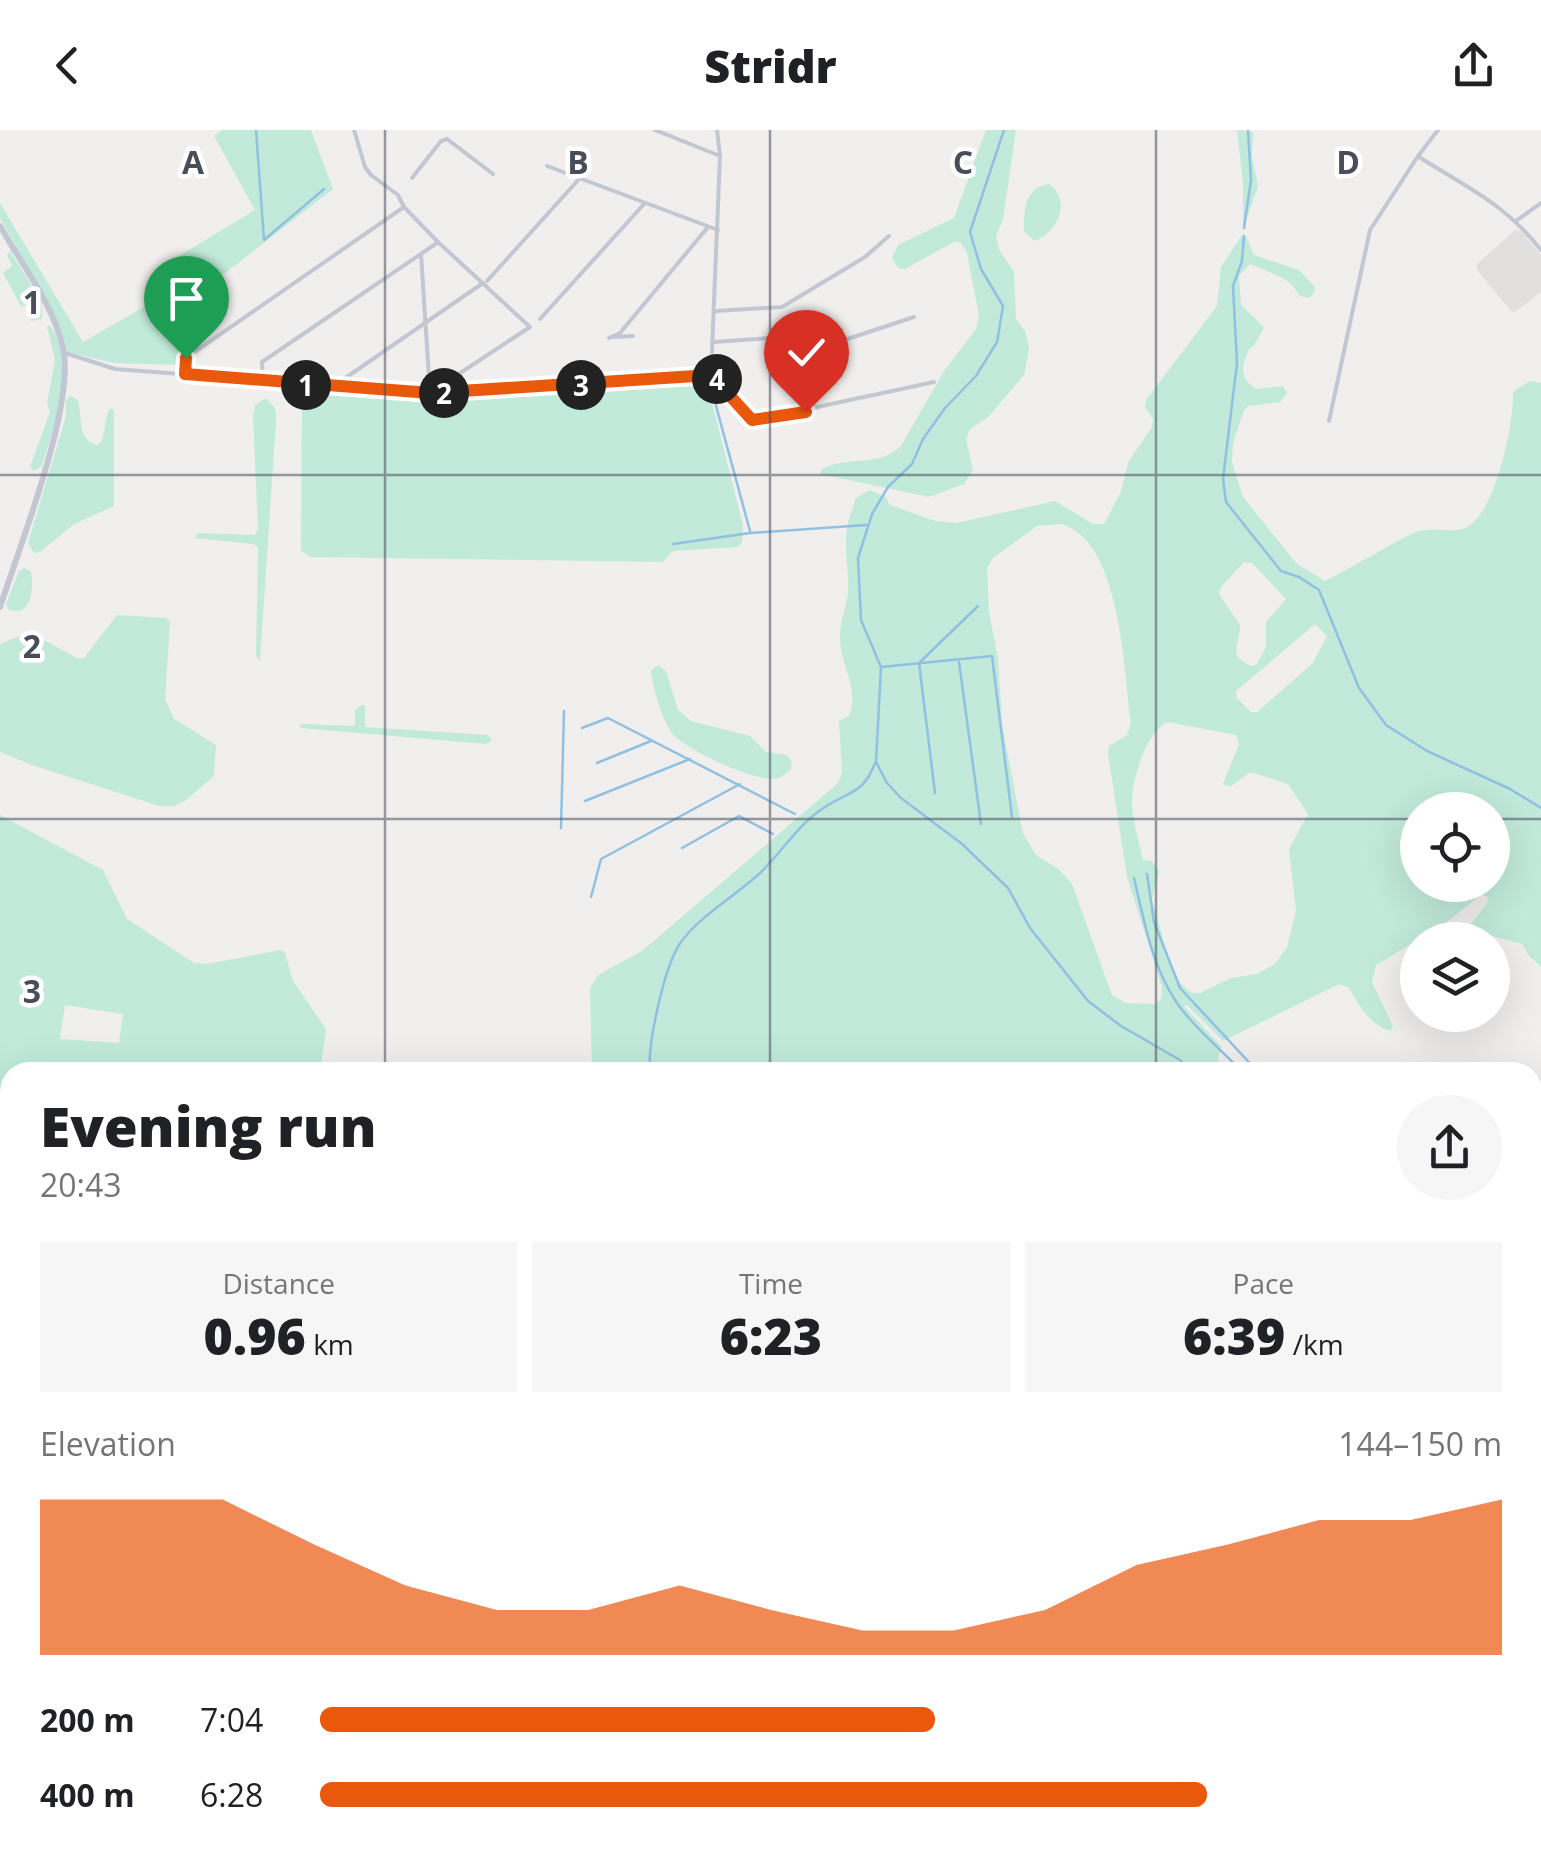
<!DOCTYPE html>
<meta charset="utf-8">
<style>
:root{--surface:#fff;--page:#f6f6f6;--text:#202124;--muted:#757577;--accent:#ea580c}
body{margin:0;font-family:"Open Sans",sans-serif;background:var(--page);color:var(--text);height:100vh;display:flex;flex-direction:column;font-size:38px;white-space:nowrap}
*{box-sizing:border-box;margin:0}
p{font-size:32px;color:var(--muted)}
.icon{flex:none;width:55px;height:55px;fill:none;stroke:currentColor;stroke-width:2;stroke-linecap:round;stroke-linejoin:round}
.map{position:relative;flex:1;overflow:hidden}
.panel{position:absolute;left:0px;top:932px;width:1542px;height:792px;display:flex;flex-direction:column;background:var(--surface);border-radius:30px 30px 0 0;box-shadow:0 10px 40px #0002}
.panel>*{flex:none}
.tools{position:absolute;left:1400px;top:662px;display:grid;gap:20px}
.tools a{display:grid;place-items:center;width:110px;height:110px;border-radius:50%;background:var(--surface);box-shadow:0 10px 40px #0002;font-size:50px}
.pin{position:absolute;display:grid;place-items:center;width:85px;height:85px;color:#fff;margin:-102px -42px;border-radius:50% 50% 50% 0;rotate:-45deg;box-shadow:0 0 10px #0007}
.pin .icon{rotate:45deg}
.km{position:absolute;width:50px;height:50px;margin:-25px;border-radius:50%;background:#222;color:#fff;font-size:28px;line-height:50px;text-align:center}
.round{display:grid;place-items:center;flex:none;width:105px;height:105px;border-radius:52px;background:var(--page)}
.overview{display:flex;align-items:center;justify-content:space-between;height:170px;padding:0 40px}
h1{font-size:55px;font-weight:800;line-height:75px}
.figures{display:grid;grid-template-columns:repeat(3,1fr);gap:15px;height:170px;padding:10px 40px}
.figures div{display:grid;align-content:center;border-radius:0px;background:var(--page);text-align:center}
.figures b{font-size:50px;font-weight:800}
.figures small{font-size:28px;font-weight:400}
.figures p{font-size:28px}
.chart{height:280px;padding:20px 40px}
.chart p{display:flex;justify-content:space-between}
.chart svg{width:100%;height:180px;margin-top:10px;fill:var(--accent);opacity:.7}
ul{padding:0 40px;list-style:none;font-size:32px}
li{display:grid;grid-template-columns:160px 120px 1fr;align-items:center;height:75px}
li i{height:25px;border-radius:12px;background:var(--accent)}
header{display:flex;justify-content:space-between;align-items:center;height:130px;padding:0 40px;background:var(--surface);font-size:45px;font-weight:800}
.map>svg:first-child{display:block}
.education{fill:#e1e0df}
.green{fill:#c1eada;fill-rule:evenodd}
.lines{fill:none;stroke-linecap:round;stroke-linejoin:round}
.stream{stroke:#92c0e2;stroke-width:2.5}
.minor{stroke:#c3c7d2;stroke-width:4}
.tertiary{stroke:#c3c7d2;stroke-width:6}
.route-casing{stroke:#fff;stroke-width:20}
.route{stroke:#ea580c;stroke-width:12}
.grid{fill:none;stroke:#484d59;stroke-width:2.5;stroke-opacity:0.55}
.grid-label{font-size:32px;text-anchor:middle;font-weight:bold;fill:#484d59;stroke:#fff;stroke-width:9;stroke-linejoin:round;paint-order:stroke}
</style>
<header><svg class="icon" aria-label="back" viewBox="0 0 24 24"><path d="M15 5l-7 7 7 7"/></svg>Stridr<svg class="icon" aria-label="share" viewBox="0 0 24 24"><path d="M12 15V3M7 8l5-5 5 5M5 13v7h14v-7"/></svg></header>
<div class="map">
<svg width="1541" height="1723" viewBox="0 0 1541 1723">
<rect width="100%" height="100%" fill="#f0efee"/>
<path class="education" d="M1515 100 1521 101 1541 125V162L1515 182 1511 181 1477 140V134Z"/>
<g class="green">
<path d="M222 0H311L333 59 224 144 209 152 179 205V235L114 233 67 222 43 164 0 88V73L83 212 163 166 166 161 156 143 159 138 255 80 214 6Z"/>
<path d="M986 0H1016L1003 89 996 106 999 120 1014 142 1016 189 1025 201 1029 218 1024 245 988 287 970 299 966 309 973 340 964 354 929 367 820 344 822 339C849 325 879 338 901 316L944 241 976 199 979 185 967 123 960 112H954L905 139 898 138 892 128 898 115 954 88Z"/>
<path d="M1237 0 1253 2 1252 27 1258 56 1243 99V52Z"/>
<path d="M1049 54C1072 70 1058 103 1034 111L1024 101C1023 81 1025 57 1049 54Z"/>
<path d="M1242 105 1246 106 1254 125 1299 140 1315 157 1314 163 1309 168C1295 166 1299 162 1290 153 1280 145 1261 139 1250 134L1239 146 1241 175 1264 197 1254 216 1249 219C1242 236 1238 248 1257 259L1283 256 1287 263 1280 272 1248 276 1244 280 1233 313 1232 332 1243 367 1297 434 1325 451C1355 436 1384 417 1414 403 1431 395 1451 405 1467 397 1496 382 1514 293 1513 262L1529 251 1541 253V837L1529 826 1522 814 1492 806 1486 810H1468L1471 794 1488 772 1487 766 1481 765 1443 795 1376 835 1372 852 1393 896 1390 901C1370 895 1359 876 1349 858L1339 854 1223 911 1187 875 1184 876 1222 917 1218 928 1221 942H592L590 858 598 845 642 821 838 653 842 643 839 591 849 586C860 558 841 538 840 510 839 492 846 480 848 463 850 442 843 420 847 399 848 389 853 379 855 369L869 360 886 367 890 375 935 391 956 393 1055 371 1093 394H1104L1120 364 1129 331 1152 297 1153 289 1145 277 1146 270 1217 176 1221 137ZM1061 394C1121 410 1124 542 1131 594L1127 605 1109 616 1108 623 1127 747 1162 857 1161 869 1156 874 1126 873 1112 865 1072 754 1057 738 1037 726 1023 704 1002 594 998 528 989 482 987 438 993 428 1037 396ZM1244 432 1252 433 1286 469 1266 492V517L1257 534 1252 536C1226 525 1240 518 1240 495L1219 464 1220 458ZM1315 494 1327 506 1313 533 1257 582H1251L1236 567V561ZM1168 592 1236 605 1239 614 1223 654 1230 657 1250 642 1288 654 1308 684 1289 719 1296 781 1287 817 1275 834 1257 844 1231 848 1200 863H1192L1181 854 1170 834 1152 769 1159 742 1152 731 1143 730C1139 711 1131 687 1132 667 1134 644 1147 601 1168 592ZM1418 680H1492V755H1418Z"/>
<path d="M10 121 42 172V189L30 191 32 183 28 175 21 176 3 143 12 136 7 125Z"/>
<path d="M50 195C77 236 55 293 42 336L34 341 30 337 50 282 47 273 55 230 47 197Z"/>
<path d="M696 250 708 257 743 395 742 412 737 417 673 421 662 432 311 427 301 421 302 260 305 257 430 264Z"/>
<path d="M70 266 78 270C83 287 76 311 98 315L102 311 108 281 111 278 114 281V376L74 394 40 422 34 423 28 413 66 286V270Z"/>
<path d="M266 268 275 278 276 291 260 531 256 526 258 418 253 414 195 408 198 403 254 405 258 400 253 287 255 275Z"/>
<path d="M24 438 31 441C34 458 32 487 9 480L6 474 19 441Z"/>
<path d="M117 485 166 488 170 492 165 569 174 589 216 615 214 646 186 670 174 676H159L32 635 0 622V514L29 502 77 528H84Z"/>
<path d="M658 535 666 541 678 580 691 591 750 606 766 622 787 625 792 632 791 639C787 642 783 647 778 648 760 655 681 618 671 602 661 586 653 559 651 541Z"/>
<path d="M361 575 365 576V597L488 605 492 610 486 614 300 598 301 594 355 596V580Z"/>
<path d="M0 685 103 740 127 789 194 833 207 834 281 820 285 823 293 851 326 899 320 942H10V976L0 975ZM65 875 123 884 119 913 60 909Z"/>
<path d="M0 982H10V1715L1465 1717 1458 1723H0Z"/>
</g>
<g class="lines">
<g class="stream">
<path d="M256 0 264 110 324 59"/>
<path d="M1004 0 970 102 981 139 1003 176 997 212 976 246 945 278 923 309 912 334 888 357 872 384 858 428 861 490 881 537 876 632 887 653 901 668 962 714 1008 758 1030 798 1088 871 1121 896 1180 930 1190 942"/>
<path d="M1244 98 1251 50 1248 0"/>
<path d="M1244 106 1242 131 1233 156 1237 233 1223 349 1226 372 1281 441 1299 447 1319 460 1359 558 1386 595 1427 621 1510 659 1541 678"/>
<path d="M709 250 750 401"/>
<path d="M673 414 750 403 866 395"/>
<path d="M959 532 981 694"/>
<path d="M881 537 992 526 1012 687"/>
<path d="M582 598 608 588 795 684"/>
<path d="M597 633 651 611"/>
<path d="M935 663 919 533 978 476"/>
<path d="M585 671 690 629"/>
<path d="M561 698 564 581"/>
<path d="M682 718 739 686 773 704"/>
<path d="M1147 744 1154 792 1180 858 1258 942"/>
<path d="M1134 748C1144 790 1152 837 1177 873 1195 899 1221 919 1242 942"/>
<path d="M591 767 601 729 740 654"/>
<path d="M650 942C647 915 664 839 679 815 696 788 737 765 760 743 782 722 799 693 825 677 850 660 863 665 875 633"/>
<path d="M6 988H10"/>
<path d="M1532 1166 1541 1175"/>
<path d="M1532 1180 1541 1189"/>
<path d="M0 1371 10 1367"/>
<path d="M1535 1466 1541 1464"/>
<path d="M1532 1675 1541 1672"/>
<path d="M1532 1712 1539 1723"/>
</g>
<g class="minor">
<path d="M354 0 365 37 371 45 398 65 404 77 438 112 530 197 430 263 421 124"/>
<path d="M655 0 720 26"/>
<path d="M1419 27C1468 58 1504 73 1541 120"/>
<path d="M547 36 718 100"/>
<path d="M412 48 441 11 447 9 493 44"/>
<path d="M1516 91 1541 73"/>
<path d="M487 151 580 48"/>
<path d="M716 181 782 177 865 127 889 106"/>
<path d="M540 189 644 74"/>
<path d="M614 207 633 206"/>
<path d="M609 208 620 203 708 97"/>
<path d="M714 212 770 208 802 224 914 187"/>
<path d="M65 223 115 239 430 263 711 245"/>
<path d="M185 243 186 228 404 77"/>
<path d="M711 245 752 291 934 252"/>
<path d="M711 245 720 26 717 0"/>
<path d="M263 251 262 232 437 113"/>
<path d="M339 256 341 251 483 153"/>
<path d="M1329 291 1370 100 1418 26 1438 0"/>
</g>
<path class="tertiary" d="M0 96C22 135 53 174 63 218 76 274 19 418 0 477"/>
</g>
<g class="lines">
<defs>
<path id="route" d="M186 228 185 244 430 263 711 245 752 290 806 282"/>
</defs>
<use href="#route" class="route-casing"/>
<use href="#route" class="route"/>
</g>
<path class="grid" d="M385 0V942M770 0V942M1156 0V942M0 345H1541M0 689H1418M1492 689H1541M0 1034H10M1532 1034H1541M0 1378H10M1532 1378H1541M385 1715V1723M770 1715V1723M1156 1715V1723"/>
<g class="grid-label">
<text x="193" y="44">A</text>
<text x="578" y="44">B</text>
<text x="963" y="44">C</text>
<text x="1348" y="44">D</text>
<text x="32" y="184">1</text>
<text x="32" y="528">2</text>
<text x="32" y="873">3</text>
</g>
</svg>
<div class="tools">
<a><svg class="icon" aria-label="locate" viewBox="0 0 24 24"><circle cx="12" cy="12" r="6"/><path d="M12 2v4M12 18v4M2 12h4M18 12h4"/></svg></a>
<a><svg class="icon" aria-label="layers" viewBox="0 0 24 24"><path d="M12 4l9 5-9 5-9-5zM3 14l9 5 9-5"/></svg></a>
</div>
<div class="pin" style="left:186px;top:228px;background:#1e9e55"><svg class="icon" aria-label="arrive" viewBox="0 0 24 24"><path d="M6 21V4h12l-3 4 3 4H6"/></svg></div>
<div class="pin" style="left:806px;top:282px;background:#d93025"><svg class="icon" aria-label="check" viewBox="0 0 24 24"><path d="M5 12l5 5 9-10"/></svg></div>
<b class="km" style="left:306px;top:255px">1</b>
<b class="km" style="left:444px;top:263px">2</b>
<b class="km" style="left:581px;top:255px">3</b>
<b class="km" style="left:717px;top:249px">4</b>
<section class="panel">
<div class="overview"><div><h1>Evening run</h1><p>20:43</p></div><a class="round"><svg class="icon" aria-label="share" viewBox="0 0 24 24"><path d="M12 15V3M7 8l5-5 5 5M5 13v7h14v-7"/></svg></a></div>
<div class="figures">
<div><p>Distance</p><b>0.96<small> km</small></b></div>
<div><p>Time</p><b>6:23</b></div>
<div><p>Pace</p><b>6:39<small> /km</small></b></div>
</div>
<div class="chart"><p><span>Elevation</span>144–150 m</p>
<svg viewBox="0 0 160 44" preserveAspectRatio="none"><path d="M0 44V6L10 6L20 6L30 17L40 27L50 33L60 33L70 27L80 33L90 38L100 38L110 33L120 22L130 17L140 11L150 11L160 6V44z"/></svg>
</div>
<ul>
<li><b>200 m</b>7:04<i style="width:52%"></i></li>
<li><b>400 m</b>6:28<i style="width:75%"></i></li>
</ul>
</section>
</div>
